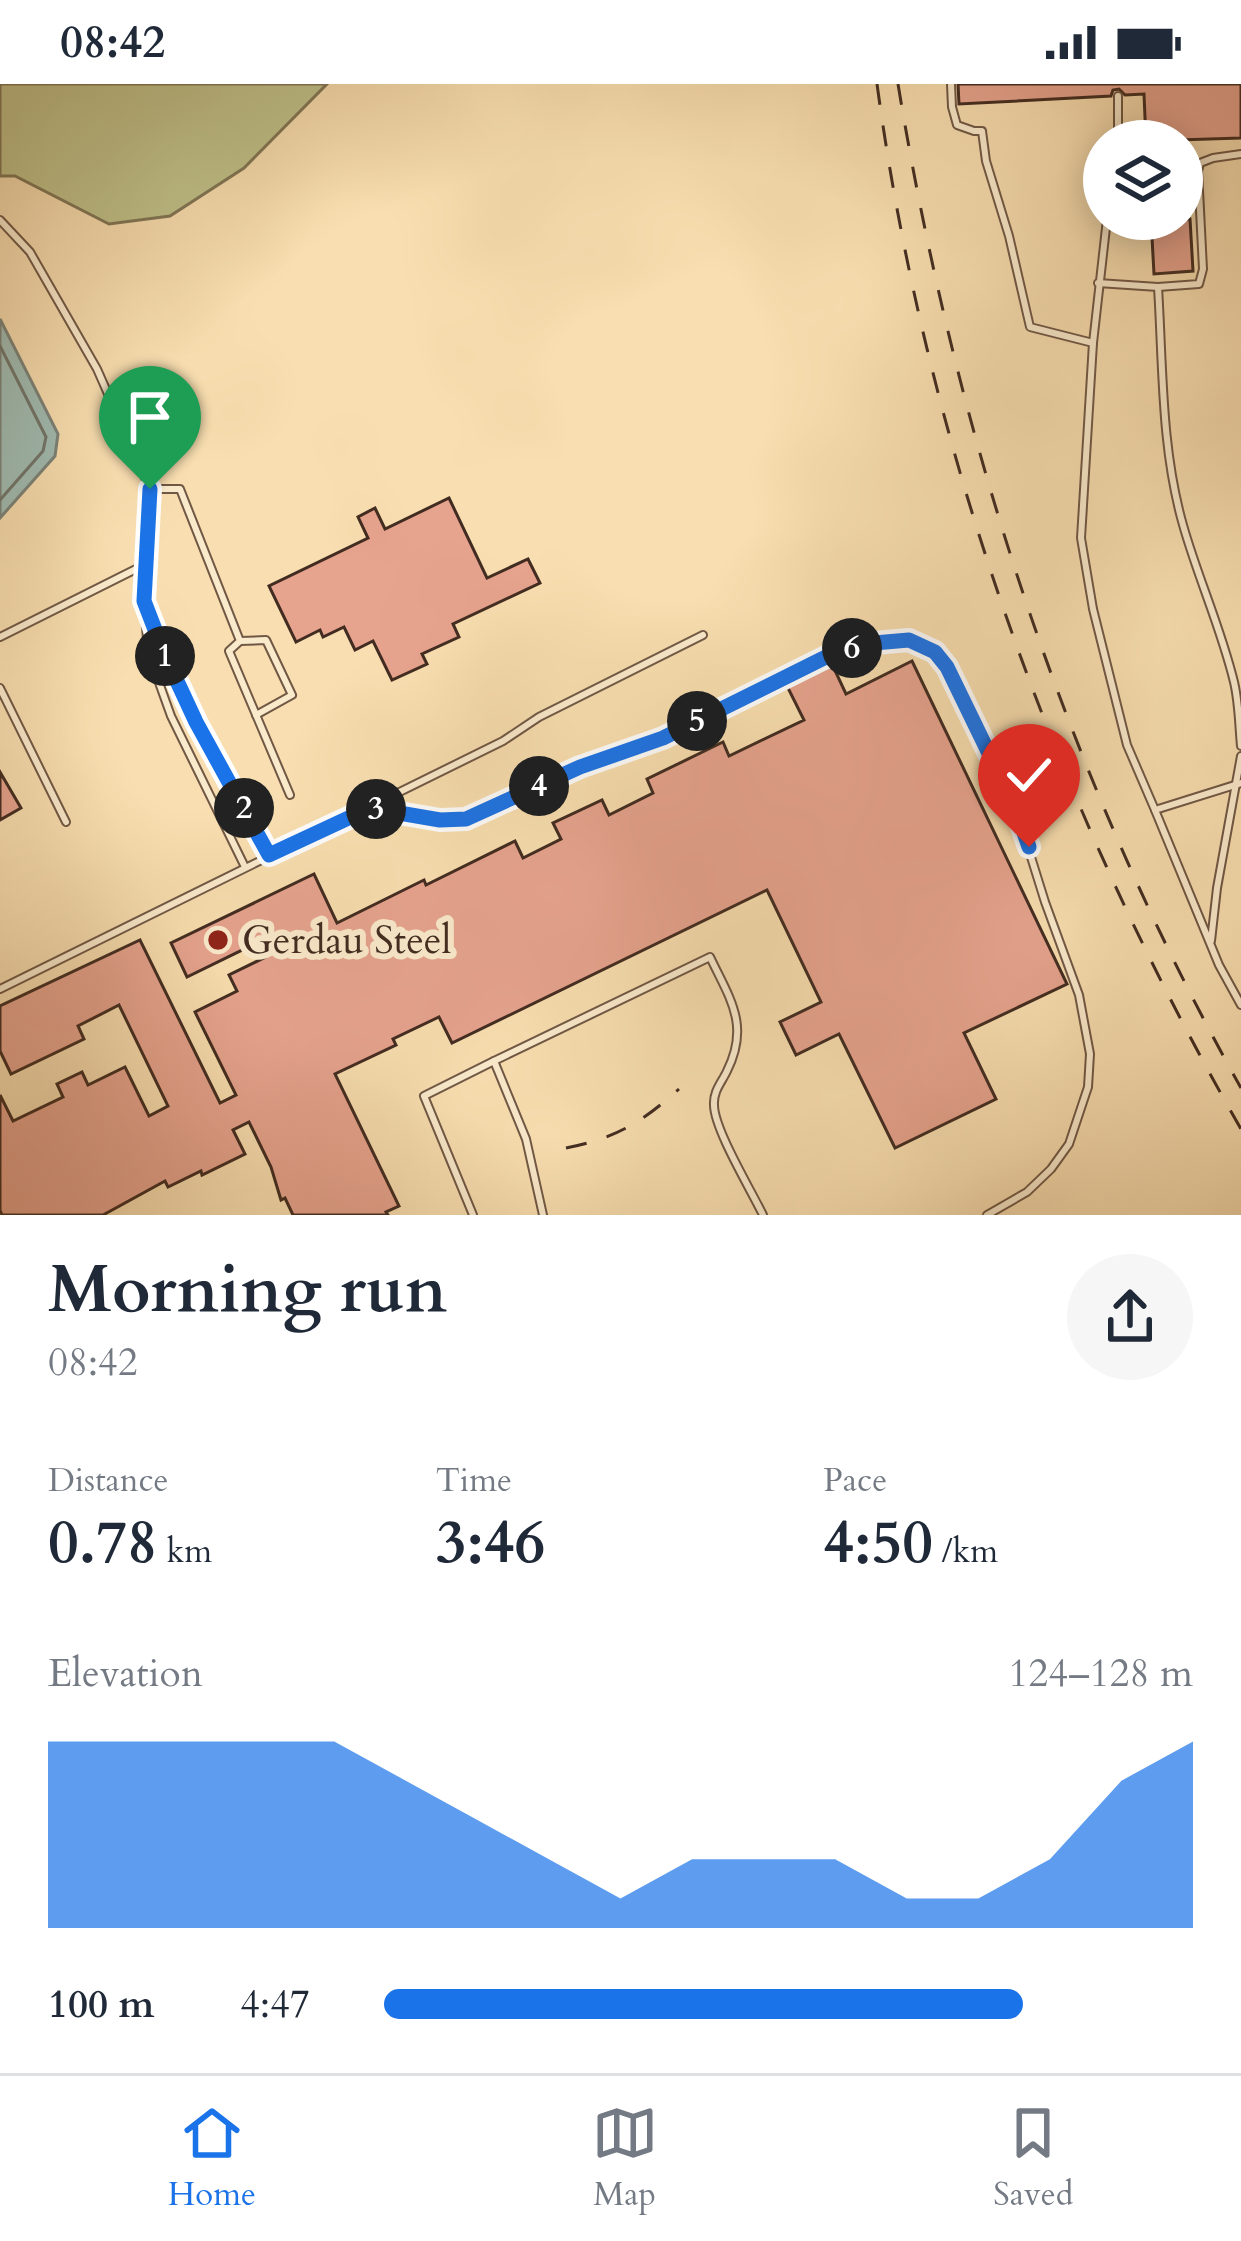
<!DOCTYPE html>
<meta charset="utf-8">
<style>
:root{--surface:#fff;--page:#f6f6f7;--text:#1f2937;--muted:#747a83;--line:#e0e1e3;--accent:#1a73e8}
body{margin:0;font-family:Cardo,serif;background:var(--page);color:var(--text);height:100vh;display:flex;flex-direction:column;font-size:45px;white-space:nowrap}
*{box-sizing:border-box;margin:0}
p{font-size:39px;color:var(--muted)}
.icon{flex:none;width:66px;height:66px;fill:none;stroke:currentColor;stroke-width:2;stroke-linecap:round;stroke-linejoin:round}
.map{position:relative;height:1131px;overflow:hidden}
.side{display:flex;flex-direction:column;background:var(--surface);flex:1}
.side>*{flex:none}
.buttons{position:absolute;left:1083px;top:36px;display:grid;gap:24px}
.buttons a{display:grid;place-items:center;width:120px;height:120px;border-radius:50%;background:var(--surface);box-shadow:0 6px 30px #0003;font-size:60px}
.pin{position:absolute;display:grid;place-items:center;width:102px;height:102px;color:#fff;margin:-123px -51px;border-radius:50% 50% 50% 0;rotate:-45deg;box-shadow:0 0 12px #0007}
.pin .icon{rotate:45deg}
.km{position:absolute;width:60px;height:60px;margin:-30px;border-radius:50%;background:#222;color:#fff;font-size:33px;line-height:60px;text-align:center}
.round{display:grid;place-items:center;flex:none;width:126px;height:126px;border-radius:63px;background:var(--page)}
.summary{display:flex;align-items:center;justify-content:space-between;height:204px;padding:0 48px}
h1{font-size:66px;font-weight:700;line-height:90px}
.figures{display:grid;grid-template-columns:repeat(3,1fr);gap:18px;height:204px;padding:12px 48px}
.figures div{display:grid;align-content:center}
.figures b{font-size:60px;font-weight:700}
.figures small{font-size:33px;font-weight:400}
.figures p{font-size:33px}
.chart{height:336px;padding:24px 48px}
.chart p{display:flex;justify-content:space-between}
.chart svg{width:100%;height:216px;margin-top:12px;fill:var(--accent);opacity:.7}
ul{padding:0 48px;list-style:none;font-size:39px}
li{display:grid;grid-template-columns:192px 144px 1fr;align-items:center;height:90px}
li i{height:30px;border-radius:15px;background:var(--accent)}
.status{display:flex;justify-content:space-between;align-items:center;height:84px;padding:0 60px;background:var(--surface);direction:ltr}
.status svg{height:33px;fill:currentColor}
.tab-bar{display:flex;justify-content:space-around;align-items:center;height:168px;border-top:3px solid var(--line);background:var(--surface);font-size:33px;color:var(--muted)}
.tab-bar a{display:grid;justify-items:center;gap:6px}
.tab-bar .selected{color:var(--accent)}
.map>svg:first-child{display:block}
.green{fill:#bfc18a;stroke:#807656;stroke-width:3}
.water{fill:#9fbbb2;stroke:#7a8278;stroke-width:3}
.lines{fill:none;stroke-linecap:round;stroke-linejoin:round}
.shore{stroke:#70746a;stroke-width:3}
.building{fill:#e6a38e;stroke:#422c21;stroke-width:3}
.lane-casing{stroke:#705845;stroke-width:10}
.lane{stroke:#faeacc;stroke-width:6}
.rail{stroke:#422c21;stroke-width:3;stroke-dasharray:21 21;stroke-linecap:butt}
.route-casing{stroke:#fff;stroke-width:24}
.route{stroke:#1a73e8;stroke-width:15}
.poi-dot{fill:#8f2418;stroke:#faeacc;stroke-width:4.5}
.labels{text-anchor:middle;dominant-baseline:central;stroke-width:12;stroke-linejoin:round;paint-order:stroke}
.poi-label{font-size:39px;fill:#422c21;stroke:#faeacc;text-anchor:start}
</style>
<div class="status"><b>08:42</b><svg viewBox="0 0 49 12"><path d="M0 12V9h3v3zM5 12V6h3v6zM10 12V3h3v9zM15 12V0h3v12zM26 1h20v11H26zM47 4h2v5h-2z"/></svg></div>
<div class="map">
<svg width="1241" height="1131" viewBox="0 0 1241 1131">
<rect width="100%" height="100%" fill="#f8deb0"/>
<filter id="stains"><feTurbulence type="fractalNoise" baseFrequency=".00167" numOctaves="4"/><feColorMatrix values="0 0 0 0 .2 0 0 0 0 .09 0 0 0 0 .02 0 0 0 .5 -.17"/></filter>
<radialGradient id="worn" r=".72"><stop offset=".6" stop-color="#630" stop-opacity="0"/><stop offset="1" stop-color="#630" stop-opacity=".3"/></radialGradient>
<path class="green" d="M0 0H327L244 84 170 132 109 140 15 92H0Z"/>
<path class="water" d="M0 235 58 350 55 372 0 434Z"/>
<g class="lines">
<path class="shore" d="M0 262 46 353 43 367 0 416"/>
</g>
<g class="building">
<path d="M958 0H1241V54L1146 57 1144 10 1125 11 1119 5 1113 6 1111 12 959 20Z"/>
<path d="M1151 135H1190L1193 187 1154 190Z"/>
<path d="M449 414 487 494 528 475 540 499 453 540 459 553 422 570 427 580 392 596 373 557 355 566 344 543 323 553 320 546 296 558 269 502 368 454 358 433 375 424 385 445Z"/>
<path d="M912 577 1067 900 964 949 996 1015 895 1064 839 950 796 971 780 938 821 918 767 806 452 959 439 933 393 955 396 961 335 990 399 1122 386 1128 388 1131H293L285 1114 281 1116 271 1083 249 1038 233 1046 245 1070 202 1091 201 1087 168 1103 165 1097 103 1131H2L0 1126V1011L13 1037 63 1013 57 1000 82 988 88 1001 125 983 149 1032 168 1022 119 921 78 942 84 955 11 990 0 967V922L140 856 220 1019 236 1011 195 928 237 907 229 891 282 865 275 850 187 893 171 859 314 790 337 839 424 796 426 801 515 757 523 774 561 755 553 739 602 716 609 731 653 709 647 695 723 658 729 672 804 636 787 602 832 580 846 610Z"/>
<path d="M0 688 21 724 0 736Z"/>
</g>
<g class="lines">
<defs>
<g id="lane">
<path d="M951 0 952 23 957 41 974 47H982L986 77 1009 152 1030 243 1093 259"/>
<path d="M1118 57V12"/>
<path d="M1107 135 1093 259 1081 454 1093 525 1127 661 1155 726"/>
<path d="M0 136 30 168 97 285 150 405 144 517 148 568 171 632 245 783"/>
<path d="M1098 199 1158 203 1199 200 1203 185 1198 87 1200 79 1213 74 1241 70"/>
<path d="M1158 203C1163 283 1161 364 1183 441 1198 494 1221 544 1234 598 1239 619 1239 641 1241 662"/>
<path d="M150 405H180L240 557 229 567 290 711"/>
<path d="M147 526C179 612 225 691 270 771"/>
<path d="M0 553 146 480"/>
<path d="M240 557 266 556 292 611 256 631"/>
<path d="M0 604 66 738"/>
<path d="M1241 699 1155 726 1219 881 1241 921"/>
<path d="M370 724 440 736 466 735 580 683 663 654 834 569 895 555 921 560 935 569 955 597 1016 725 1045 818 1079 911 1090 970 1088 1003 1069 1060 1051 1085 1027 1108 987 1131"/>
<path d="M1211 857 1217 804 1241 672"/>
<path d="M0 905 503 657 539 633 703 551"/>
<path d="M473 1131 424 1012 494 977"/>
<path d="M543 1131 526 1055 494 977 710 873C730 915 750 941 727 987 722 998 713 1007 714 1021 714 1045 751 1106 763 1131"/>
</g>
</defs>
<use href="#lane" class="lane-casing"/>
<use href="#lane" class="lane"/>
<g class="rail">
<path d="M877 0C926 364 1058 727 1241 1045"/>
<path d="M898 0C956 352 1066 692 1241 1004"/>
<path d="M566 1064C616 1054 641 1039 679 1005"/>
</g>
</g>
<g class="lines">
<defs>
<path id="route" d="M150 405 144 517 164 569 196 638 269 771 370 724 440 736 466 735 580 683 663 654 834 569 874 559 909 556 935 568 947 583 1016 725 1029 763"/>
</defs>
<use href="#route" class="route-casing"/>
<use href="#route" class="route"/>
</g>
<circle class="poi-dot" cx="218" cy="856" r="12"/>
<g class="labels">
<g class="poi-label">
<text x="242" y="856">Gerdau Steel</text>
</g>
</g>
<rect width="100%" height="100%" filter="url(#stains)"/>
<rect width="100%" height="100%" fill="url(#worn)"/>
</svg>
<div class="buttons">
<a><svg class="icon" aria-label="layers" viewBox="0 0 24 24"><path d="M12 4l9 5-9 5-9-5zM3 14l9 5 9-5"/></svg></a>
</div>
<div class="pin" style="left:150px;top:405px;background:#1e9e55"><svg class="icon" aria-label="arrive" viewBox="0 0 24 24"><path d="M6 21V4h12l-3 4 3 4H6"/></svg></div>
<div class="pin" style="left:1029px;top:763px;background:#d93025"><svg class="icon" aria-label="check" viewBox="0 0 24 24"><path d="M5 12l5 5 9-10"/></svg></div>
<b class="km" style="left:165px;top:572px">1</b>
<b class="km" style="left:244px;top:724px">2</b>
<b class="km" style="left:376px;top:725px">3</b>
<b class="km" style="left:539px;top:702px">4</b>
<b class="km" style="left:697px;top:637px">5</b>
<b class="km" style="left:852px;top:564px">6</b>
</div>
<section class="side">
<div class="summary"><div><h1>Morning run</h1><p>08:42</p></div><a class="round"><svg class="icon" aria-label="share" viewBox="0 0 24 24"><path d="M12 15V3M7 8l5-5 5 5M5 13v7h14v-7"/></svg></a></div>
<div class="figures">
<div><p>Distance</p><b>0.78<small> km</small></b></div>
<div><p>Time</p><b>3:46</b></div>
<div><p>Pace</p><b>4:50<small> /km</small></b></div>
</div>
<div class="chart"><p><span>Elevation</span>124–128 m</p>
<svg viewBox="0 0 160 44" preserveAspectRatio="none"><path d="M0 44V6L10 6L20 6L30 6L40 6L50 14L60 22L70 30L80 38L90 30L100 30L110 30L120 38L130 38L140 30L150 14L160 6V44z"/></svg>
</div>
<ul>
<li><b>100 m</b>4:47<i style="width:79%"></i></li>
</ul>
</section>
<nav class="tab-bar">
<a class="selected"><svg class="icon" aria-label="home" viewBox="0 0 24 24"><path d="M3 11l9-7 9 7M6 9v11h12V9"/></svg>Home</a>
<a><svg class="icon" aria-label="map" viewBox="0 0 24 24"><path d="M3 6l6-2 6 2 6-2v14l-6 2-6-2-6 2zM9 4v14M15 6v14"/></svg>Map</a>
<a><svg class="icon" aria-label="saved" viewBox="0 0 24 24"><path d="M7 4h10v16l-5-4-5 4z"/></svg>Saved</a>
</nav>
